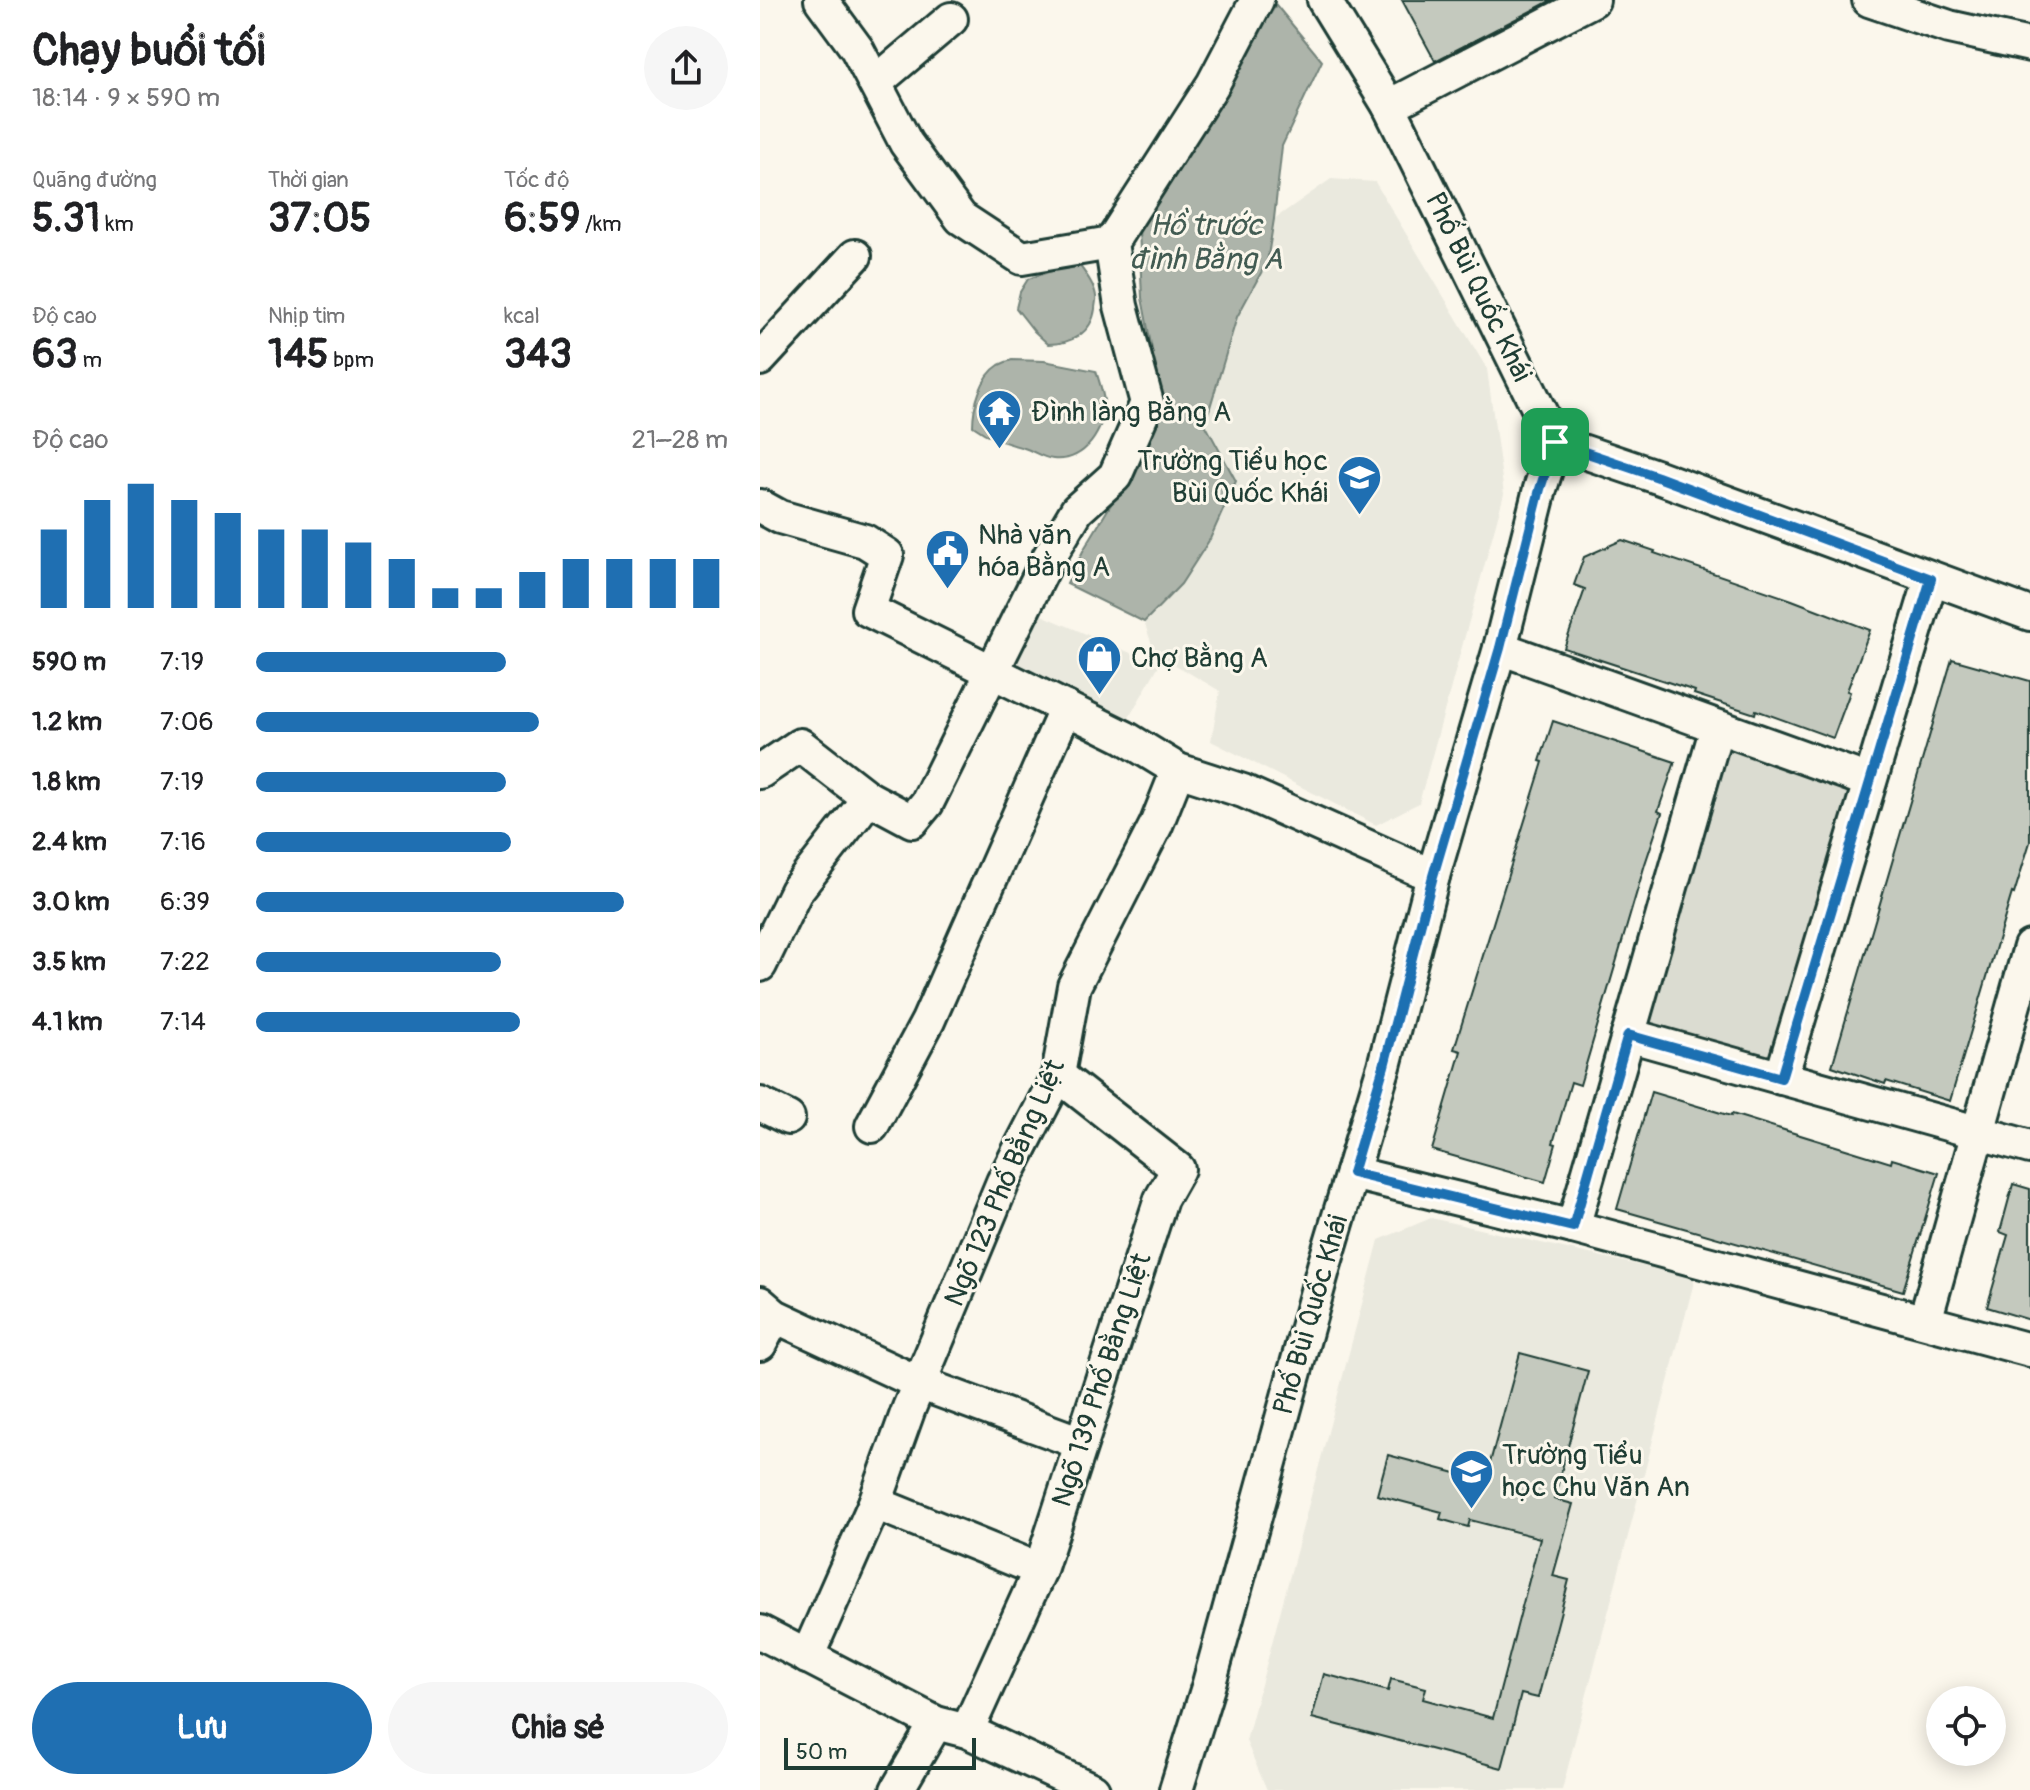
<!DOCTYPE html>
<html lang="vi">
<meta charset="utf-8">
<style>
:root{--surface:#fff;--page:#f6f6f6;--text:#202124;--muted:#757577;--accent:#1f6fb2}
body{margin:0;font-family:Pangolin,sans-serif;background:var(--page);color:var(--text);height:100vh;display:flex;flex-direction:column;font-size:30px;white-space:nowrap}
*{box-sizing:border-box;margin:0}
p{font-size:26px;color:var(--muted)}
.icon{flex:none;width:44px;height:44px;fill:none;stroke:currentColor;stroke-width:2;stroke-linecap:round;stroke-linejoin:round}
.map{position:relative;flex:1;overflow:hidden}
.side{display:flex;flex-direction:column;background:var(--surface);width:760px}
.side>*{flex:none}
.buttons{position:absolute;left:1166px;top:1686px;display:grid;gap:16px}
.buttons a{display:grid;place-items:center;width:80px;height:80px;border-radius:50%;background:var(--surface);box-shadow:0 4px 20px #0003;font-size:40px}
.scale{position:absolute;left:24px;bottom:20px;width:192px;box-sizing:border-box;padding-left:8px;border:4px solid #1f3d34;border-top:0;font-size:22px;line-height:28px;white-space:nowrap;color:#1f3d34;-webkit-text-stroke:6px #fbf7ec;paint-order:stroke}
.pin{position:absolute;display:grid;place-items:center;width:68px;height:68px;color:#fff;margin:-34px;border-radius:16px;box-shadow:0 4px 12px #0006}
.round{display:grid;place-items:center;flex:none;width:84px;height:84px;border-radius:42px;background:var(--page)}
.headline{display:flex;align-items:center;justify-content:space-between;height:136px;padding:0 32px}
h1{font-size:44px;font-weight:700;line-height:60px}
.stats{display:grid;grid-template-columns:repeat(3,1fr);gap:12px;height:136px;padding:8px 32px}
.stats div{display:grid;align-content:center}
.stats b{font-size:40px;font-weight:700}
.stats small{font-size:22px;font-weight:400}
.stats p{font-size:22px}
.chart{height:224px;padding:16px 32px}
.chart p{display:flex;justify-content:space-between}
.chart svg{width:100%;height:144px;margin-top:8px;stroke:var(--accent);stroke-width:6}
.action{display:flex;gap:16px;margin-top:auto;padding:16px 32px}
.action a{flex:1;height:92px;border-radius:48px;background:var(--accent);color:#fff;font-size:32px;font-weight:700;line-height:92px;text-align:center}
.action a+a{background:var(--page);color:var(--text)}
ul{padding:0 32px;list-style:none;font-size:26px}
li{display:grid;grid-template-columns:128px 96px 1fr;align-items:center;height:60px}
li i{height:20px;border-radius:10px;background:var(--accent)}
main{display:flex;flex:1;min-height:0}
.map>svg:first-child{display:block}
.built{fill:#eae9de}
.green{fill:#dbdcd1;stroke:#7d8c82;stroke-width:2}
.water{fill:#adb4aa;stroke:#74847b;stroke-width:2}
.building{fill:#c4c9be;stroke:#1f3d34;stroke-width:2}
.lines{fill:none;stroke-linecap:round;stroke-linejoin:round}
.minor-casing{stroke:#1f3d34;stroke-width:38}
.minor{stroke:#fbf7ec;stroke-width:32}
.route-casing{stroke:#fff;stroke-width:16}
.route{stroke:#1f6fb2;stroke-width:10}
.labels{text-anchor:middle;dominant-baseline:central;stroke-width:6;stroke-linejoin:round;paint-order:stroke}
.street-label{font-size:28px;fill:#1f3d34;stroke:#fbf7ec}
.poi-label{font-size:28px;fill:#1f3d34;stroke:#fbf7ec;text-anchor:start}
.water-label{font-size:30px;font-style:italic;fill:#425b52;stroke:#fbf7ec}
</style>
<main>
<section class="side">
<div class="headline"><div><h1>Chạy buổi tối</h1><p>18:14 · 9 × 590 m</p></div><a class="round"><svg class="icon" aria-label="share" viewBox="0 0 24 24"><path d="M12 15V3M7 8l5-5 5 5M5 13v7h14v-7"/></svg></a></div>
<div class="stats">
<div><p>Quãng đường</p><b>5.31<small> km</small></b></div>
<div><p>Thời gian</p><b>37:05</b></div>
<div><p>Tốc độ</p><b>6:59<small> /km</small></b></div>
</div>
<div class="stats">
<div><p>Độ cao</p><b>63<small> m</small></b></div>
<div><p>Nhịp tim</p><b>145<small> bpm</small></b></div>
<div><p>kcal</p><b>343</b></div>
</div>
<div class="chart"><p><span>Độ cao</span>21–28 m</p>
<svg viewBox="0 0 160 44" preserveAspectRatio="none"><path d="M5 44V20M15 44V11M25 44V6M35 44V11M45 44V15M55 44V20M65 44V20M75 44V24M85 44V29M95 44V38M105 44V38M115 44V33M125 44V29M135 44V29M145 44V29M155 44V29"/></svg>
</div>
<ul>
<li><b>590 m</b>7:19<i style="width:53%"></i></li>
<li><b>1.2 km</b>7:06<i style="width:60%"></i></li>
<li><b>1.8 km</b>7:19<i style="width:53%"></i></li>
<li><b>2.4 km</b>7:16<i style="width:54%"></i></li>
<li><b>3.0 km</b>6:39<i style="width:78%"></i></li>
<li><b>3.5 km</b>7:22<i style="width:52%"></i></li>
<li><b>4.1 km</b>7:14<i style="width:56%"></i></li>
</ul>
<div class="action"><a>Lưu</a><a>Chia sẻ</a></div>
</section>
<div class="map">
<svg width="1270" height="1790" viewBox="0 0 1270 1790">
<rect width="100%" height="100%" fill="#fbf7ec"/>
<filter id="ink" filterUnits="userSpaceOnUse"><feTurbulence type="fractalNoise" baseFrequency=".0125" numOctaves="2"/><feDisplacementMap in="SourceGraphic" scale="16" xChannelSelector="R" yChannelSelector="G"/><feConvolveMatrix kernelMatrix="1 2 1 2 8 2 1 2 1" color-interpolation-filters="sRGB"/></filter>
<g filter="url(#ink)">
<g class="built">
<path d="M571 179 615 182 727 369 744 494 659 803 616 825 451 741 460 691 395 653 384 622 421 584 450 539 476 482 445 424 477 317 507 262 514 219Z"/>
<path d="M265 608 399 665 363 728 237 666Z"/>
<path d="M671 1218 935 1278 802 1790H507L486 1741 619 1240Z"/>
</g>
<path class="green" d="M957 727 1109 781 1021 1078 868 1035Z"/>
<g class="water">
<path d="M516 5 562 61 522 146 514 219 507 262 477 317 445 424 476 481 450 539 421 584 384 622 307 584 324 549 370 473 397 405 393 355 382 298 379 228 412 179 460 94Z"/>
<path d="M317 262C324 272 334 283 336 296 337 300 335 304 335 309 332 333 311 344 288 344L274 331 256 308 260 292 268 279Z"/>
<path d="M252 360 284 361 336 371C339 381 343 392 344 401 345 431 325 462 293 459 282 458 274 451 264 448 243 442 231 439 213 426 213 406 221 376 239 365 243 363 248 361 252 360Z"/>
</g>
<g class="building">
<path d="M642 0H792L675 61Z"/>
<path d="M862 540 895 551 894 553 1032 600 1110 630 1087 691 1090 692 1073 738 996 710 995 714 934 694 935 691 804 648 825 589 814 585 824 557Z"/>
<path d="M1192 659 1270 681V842L1254 894 1252 893 1190 1101 1126 1081 1125 1084 1072 1066Z"/>
<path d="M793 721 915 762 898 811 902 813 885 864 820 1085 811 1082 793 1143 796 1144 785 1182 672 1150 701 1051 694 1049 783 762 780 761Z"/>
<path d="M891 1092 971 1116 972 1114 1131 1163 1132 1159 1179 1173 1143 1291 857 1209Z"/>
<path d="M1253 1184 1270 1189V1320L1227 1307 1248 1235 1240 1232Z"/>
<path d="M760 1353 828 1371 794 1499 813 1504 793 1576 809 1580 778 1698 761 1694 742 1768 552 1718 564 1674 628 1691 631 1679 666 1688 663 1699 733 1718 780 1538 710 1520 708 1527 680 1519 682 1512 617 1495 628 1455 725 1481Z"/>
</g>
<g class="lines">
<defs>
<g id="minor">
<path d="M61 0 97 49 146 143 201 218 262 258 351 243"/>
<path d="M1109 0 1189 27 1270 45"/>
<path d="M115 83 191 19"/>
<path d="M629 106 833 0"/>
<path d="M0 359 95 256"/>
<path d="M795 442 898 477 1270 614"/>
<path d="M0 506 20 517 105 541 127 555 108 610 364 737 418 770 483 791 673 876"/>
<path d="M740 648 1109 781"/>
<path d="M0 772 40 745 107 797 152 821 167 803 288 559 317 510 355 476 387 403 361 306 351 243 453 84 497 0"/>
<path d="M0 965 36 891 98 812 107 797"/>
<path d="M868 1035 1270 1147"/>
<path d="M1021 1078 1171 579"/>
<path d="M0 1104 28 1118"/>
<path d="M112 1126 168 1021 306 708"/>
<path d="M592 1173 813 1227 1270 1350"/>
<path d="M813 1227 957 727"/>
<path d="M0 1303 15 1316 159 1383 321 1443"/>
<path d="M1165 1321 1270 947"/>
<path d="M0 1344 15 1316"/>
<path d="M115 1503 280 1570"/>
<path d="M0 1632 176 1723 207 1731 333 1790"/>
<path d="M47 1657 115 1503 149 1408 243 1182 298 1075 314 986 396 825 418 770"/>
<path d="M207 1731 280 1570 401 1199 418 1169 298 1075"/>
<path d="M137 1790 176 1723"/>
<path d="M416 1790 448 1687 564 1266 624 1066 673 876 740 648 780 489 795 442 629 106 564 0"/>
</g>
</defs>
<use href="#minor" class="minor-casing"/>
<use href="#minor" class="minor"/>
</g>
</g>
<g class="lines" filter="url(#ink)">
<defs>
<path id="route" d="M795 442 898 477 1171 579 1021 1078 868 1035 813 1227 592 1173 624 1066 673 876 740 648 780 489Z"/>
</defs>
<use href="#route" class="route-casing"/>
<use href="#route" class="route"/>
</g>
<defs>
<symbol id="temple-pin" viewBox="-11 -11 22 30"><path d="M0 17L-7.5 6A9.5 9.5 0 1 1 7.5 6Z" fill="#1f6fb2" stroke="#fbf7ec"/><path d="M0-6L5-2H3V0L6.5 2.5H4V6H1.5V3h-3V6H-4V2.5H-6.5L-3 0V-2H-5Z" fill="#fff"/></symbol>
<symbol id="school-pin" viewBox="-11 -11 22 30"><path d="M0 17L-7.5 6A9.5 9.5 0 1 1 7.5 6Z" fill="#1f6fb2" stroke="#fbf7ec"/><path d="M0-5L7-2L0 1L-7-2ZM-4 1L0 2.5L4 1V4Q0 6-4 4Z" fill="#fff"/></symbol>
<symbol id="civic-pin" viewBox="-11 -11 22 30"><path d="M0 17L-7.5 6A9.5 9.5 0 1 1 7.5 6Z" fill="#1f6fb2" stroke="#fbf7ec"/><path d="M-.6-6.5H3V-4.5H.6V-3L4-1V1h2V6H-6V1h2V-1L-.6-3ZM-1.2 2.5V6h2.4V2.5Z" fill="#fff"/></symbol>
<symbol id="shop-pin" viewBox="-11 -11 22 30"><path d="M0 17L-7.5 6A9.5 9.5 0 1 1 7.5 6Z" fill="#1f6fb2" stroke="#fbf7ec"/><path d="M-5-2.5h2.3a2.7 3.5 0 0 1 5.4 0H5L5.5 6h-11ZM-1.5-2.5h3a1.5 2.3 0 0 0-3 0Z" fill="#fff"/></symbol>
</defs>
<g fill-rule="evenodd">
<use href="#temple-pin" x="214" y="386" width="51" height="69"/>
<use href="#school-pin" x="574" y="452" width="51" height="69"/>
<use href="#civic-pin" x="162" y="526" width="51" height="69"/>
<use href="#shop-pin" x="314" y="632" width="51" height="69"/>
<use href="#school-pin" x="686" y="1446" width="51" height="69"/>
</g>
<g class="labels">
<g class="street-label">
<text transform="translate(718 287) rotate(64)">Phố Bùi Quốc Khái</text>
<text transform="translate(245 1183) rotate(-67)">Ngõ 123 Phố Bằng Liệt</text>
<text transform="translate(551 1315) rotate(-74)">Phố Bùi Quốc Khái</text>
<text transform="translate(342 1380) rotate(-72)">Ngõ 139 Phố Bằng Liệt</text>
</g>
<g class="poi-label">
<text x="271" y="412">Đình làng Bằng A</text>
<text x="568" y="461" text-anchor="end">Trường Tiểu học<tspan x="568" dy="32">Bùi Quốc Khái</tspan></text>
<text x="218" y="535">Nhà văn<tspan x="218" dy="32">hóa Bằng A</tspan></text>
<text x="371" y="658">Chợ Bằng A</text>
<text x="742" y="1455">Trường Tiểu<tspan x="742" dy="32">học Chu Văn An</tspan></text>
</g>
<g class="water-label">
<text x="446" y="225">Hồ trước<tspan x="446" dy="34">đình Bằng A</tspan></text>
</g>
</g>
</svg>
<div class="buttons">
<a><svg class="icon" aria-label="locate" viewBox="0 0 24 24"><circle cx="12" cy="12" r="6"/><path d="M12 2v4M12 18v4M2 12h4M18 12h4"/></svg></a>
</div>
<div class="scale">50 m</div>
<div class="pin" style="left:795px;top:442px;background:#1e9e55"><svg class="icon" aria-label="arrive" viewBox="0 0 24 24"><path d="M6 21V4h12l-3 4 3 4H6"/></svg></div>
</div>
</main>
